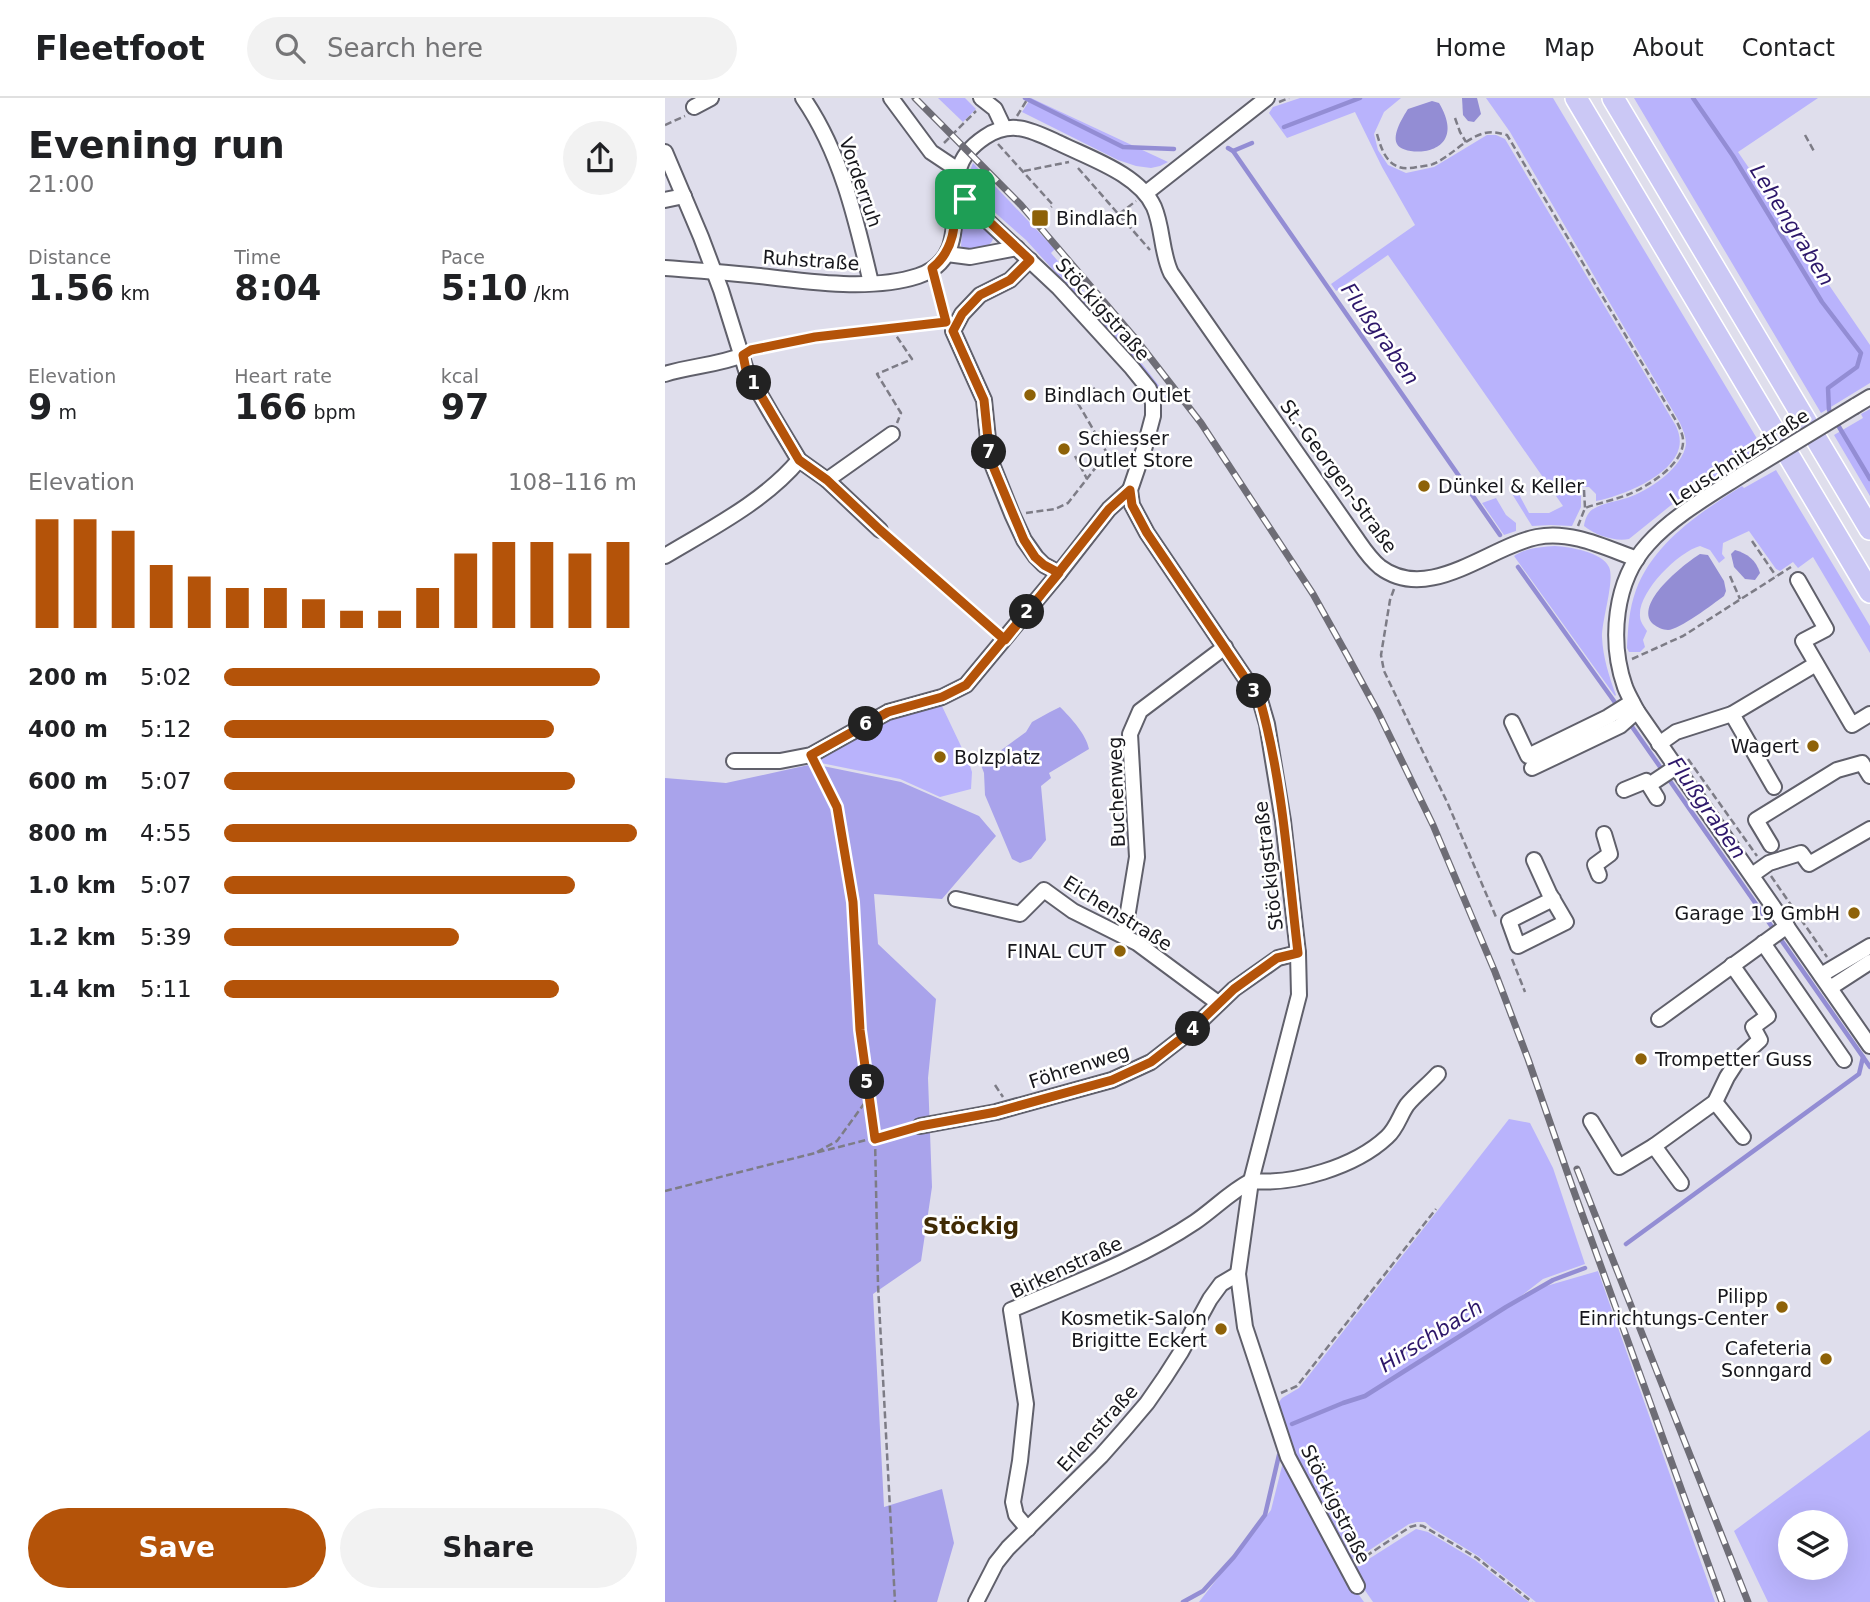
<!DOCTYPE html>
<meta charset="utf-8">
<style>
:root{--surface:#fff;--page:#f2f2f2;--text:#202124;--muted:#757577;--line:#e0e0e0;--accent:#b45309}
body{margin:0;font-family:"DejaVu Sans",sans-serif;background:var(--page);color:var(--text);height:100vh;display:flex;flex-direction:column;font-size:26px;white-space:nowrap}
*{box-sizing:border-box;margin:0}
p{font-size:23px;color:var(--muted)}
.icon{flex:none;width:38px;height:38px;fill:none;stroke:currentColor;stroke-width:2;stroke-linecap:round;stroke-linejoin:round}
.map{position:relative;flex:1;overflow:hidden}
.sheet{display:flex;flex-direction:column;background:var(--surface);width:665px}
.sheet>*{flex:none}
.buttons{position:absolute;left:1113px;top:1412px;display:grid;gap:14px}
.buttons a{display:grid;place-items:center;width:70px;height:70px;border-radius:50%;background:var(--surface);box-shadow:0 7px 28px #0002;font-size:35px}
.pin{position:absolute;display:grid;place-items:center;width:60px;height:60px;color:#fff;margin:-30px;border-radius:14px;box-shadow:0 4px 10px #0006}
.km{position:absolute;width:35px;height:35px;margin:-18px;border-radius:50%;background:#222;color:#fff;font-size:19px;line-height:35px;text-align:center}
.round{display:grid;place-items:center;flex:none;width:74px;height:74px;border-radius:37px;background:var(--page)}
.headline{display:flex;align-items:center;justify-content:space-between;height:119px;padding:0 28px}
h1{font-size:38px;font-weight:700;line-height:52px}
.metrics{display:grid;grid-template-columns:repeat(3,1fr);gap:10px;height:119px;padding:7px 28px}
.metrics div{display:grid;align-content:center}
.metrics b{font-size:35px;font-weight:700}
.metrics small{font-size:19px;font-weight:400}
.metrics p{font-size:19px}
.chart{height:196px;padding:14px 28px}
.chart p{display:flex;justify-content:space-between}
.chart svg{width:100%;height:126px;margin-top:7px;stroke:var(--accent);stroke-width:6}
.primary-button{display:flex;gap:14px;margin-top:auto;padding:14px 28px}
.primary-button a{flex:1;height:80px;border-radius:42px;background:var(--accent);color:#fff;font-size:28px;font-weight:700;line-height:80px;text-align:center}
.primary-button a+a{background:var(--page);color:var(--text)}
ul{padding:0 28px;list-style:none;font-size:23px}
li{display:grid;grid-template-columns:112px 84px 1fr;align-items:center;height:52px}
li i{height:18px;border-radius:9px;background:var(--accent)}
header{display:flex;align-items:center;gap:42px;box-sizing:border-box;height:98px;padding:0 35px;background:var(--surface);border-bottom:2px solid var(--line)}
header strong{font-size:33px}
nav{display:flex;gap:38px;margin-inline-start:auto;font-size:24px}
.search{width:490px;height:63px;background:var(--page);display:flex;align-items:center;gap:18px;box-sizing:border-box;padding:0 24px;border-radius:38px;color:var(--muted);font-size:26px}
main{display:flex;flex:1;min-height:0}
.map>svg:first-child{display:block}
.green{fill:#b9b3fc;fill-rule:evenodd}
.forest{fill:#a9a3eb}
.water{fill:#938dd4}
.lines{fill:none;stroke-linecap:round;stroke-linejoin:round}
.stream{stroke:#938dd4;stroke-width:4.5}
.minor-casing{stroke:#60606b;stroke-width:18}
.highway-casing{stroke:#fff;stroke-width:24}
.path{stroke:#7d7c86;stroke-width:2.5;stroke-dasharray:7 3.5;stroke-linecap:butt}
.minor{stroke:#fff;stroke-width:14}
.highway{stroke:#cbc8f5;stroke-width:21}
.rail-casing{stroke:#6e6d76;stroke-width:7}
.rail{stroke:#fff;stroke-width:4.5;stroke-dasharray:13;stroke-linecap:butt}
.minor-bridge-casing{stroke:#60606b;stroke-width:18;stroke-linecap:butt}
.minor-bridge{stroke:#fff;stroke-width:14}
.route-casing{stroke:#fff;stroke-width:14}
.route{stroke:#b45309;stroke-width:9}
.poi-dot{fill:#8e6208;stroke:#fff;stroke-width:2.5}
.labels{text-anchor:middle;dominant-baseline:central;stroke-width:5;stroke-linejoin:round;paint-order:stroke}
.street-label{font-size:19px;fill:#17171c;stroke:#fff}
.poi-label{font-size:19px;fill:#17171c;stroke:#fff;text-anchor:start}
.water-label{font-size:21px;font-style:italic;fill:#2d176a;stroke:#fff}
.quarter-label{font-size:23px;font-weight:bold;fill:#402b05;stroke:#fff}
</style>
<header>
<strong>Fleetfoot</strong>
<div class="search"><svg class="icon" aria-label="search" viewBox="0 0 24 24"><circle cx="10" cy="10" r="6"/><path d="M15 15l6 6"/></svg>Search here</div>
<nav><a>Home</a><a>Map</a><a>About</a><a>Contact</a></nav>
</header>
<main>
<section class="sheet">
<div class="headline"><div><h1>Evening run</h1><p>21:00</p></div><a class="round"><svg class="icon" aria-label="share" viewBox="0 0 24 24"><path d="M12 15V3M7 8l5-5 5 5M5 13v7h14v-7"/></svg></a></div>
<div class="metrics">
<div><p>Distance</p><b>1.56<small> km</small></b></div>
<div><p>Time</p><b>8:04</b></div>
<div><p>Pace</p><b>5:10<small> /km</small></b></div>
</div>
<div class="metrics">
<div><p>Elevation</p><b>9<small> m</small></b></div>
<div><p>Heart rate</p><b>166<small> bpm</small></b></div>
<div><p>kcal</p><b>97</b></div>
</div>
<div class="chart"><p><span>Elevation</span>108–116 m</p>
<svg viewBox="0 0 160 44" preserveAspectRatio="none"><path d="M5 44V6M15 44V6M25 44V10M35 44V22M45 44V26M55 44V30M65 44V30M75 44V34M85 44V38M95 44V38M105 44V30M115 44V18M125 44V14M135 44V14M145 44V18M155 44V14"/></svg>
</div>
<ul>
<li><b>200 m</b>5:02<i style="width:91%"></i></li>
<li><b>400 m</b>5:12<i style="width:80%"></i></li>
<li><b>600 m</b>5:07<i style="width:85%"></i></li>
<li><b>800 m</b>4:55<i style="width:100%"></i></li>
<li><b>1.0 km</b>5:07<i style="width:85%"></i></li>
<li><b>1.2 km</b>5:39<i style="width:57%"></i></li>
<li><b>1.4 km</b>5:11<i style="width:81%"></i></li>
</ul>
<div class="primary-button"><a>Save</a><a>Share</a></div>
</section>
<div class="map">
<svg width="1205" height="1504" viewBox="0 0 1205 1504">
<rect width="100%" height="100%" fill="#dfdeec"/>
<g class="green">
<path d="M273 0H300L311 11 298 24Z"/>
<path d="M366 0 503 64 495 68 486 70 471 68 453 62 357 14Z"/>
<path d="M635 0H736L719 14 709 36 713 52 723 67 741 75 769 69 822 37H831L840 41 1011 328C1014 335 1016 342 1014 350 1007 378 957 398 931 403V396L924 389H916V409L907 428 886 427 867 428 844 391 849 387 864 415H884L898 408 723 157 671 193 666 186 750 127 717 69 690 14 622 40 604 15 608 9Z"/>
<path d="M821 0H888L1097 349 1005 408 964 441C950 444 930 437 919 428 920 421 923 413 930 410 939 405 952 403 962 400 983 393 1018 370 1021 346 1021 339 1018 332 1015 325L845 34Z"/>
<path d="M969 0H1153L1073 54 1205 247V285L1156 315Z"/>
<path d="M308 65 390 151 386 155 444 223 505 302 497 303 494 292 471 263 361 142 308 95C300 83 303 78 308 65Z"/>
<path d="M301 120H310L329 138C325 153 312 152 299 152L296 148 298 123Z"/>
<path d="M1205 311V398L1169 337 1198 320 1196 316Z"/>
<path d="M1111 372 1205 528V555L1148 459 1133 470 1128 464 1115 473 1111 471 1084 433 1058 445 1057 456 1060 460 1054 465 1045 452 1035 448C1013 454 973 494 975 518 975 524 979 528 982 533L978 542 980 549 975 554H964L962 550C963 530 964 511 971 492 989 444 1036 414 1077 388L1079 390Z"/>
<path d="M831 400 841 417 851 425V433L839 437 817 405Z"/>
<path d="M890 448C905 449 937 454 944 469 950 482 937 521 937 539 938 560 944 578 951 597L950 598 849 458C861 450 876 449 890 448Z"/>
<path d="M276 606 304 665 307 674 306 691 275 699 235 681 156 665 149 659 225 619Z"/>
<path d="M844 1021 865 1025 888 1070 920 1166 878 1181 834 1215 871 1191 933 1173 1050 1504H871L813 1458 767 1430 760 1424H752L744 1426 691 1461 682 1460 627 1360 611 1308 617 1300 634 1290Z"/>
<path d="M1205 1332V1504H1103L1069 1433ZM1171 1424V1470H1125V1424Z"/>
<path d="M619 1360 689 1490 699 1504H534L606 1412Z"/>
<path d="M751 1431 763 1434 810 1462 864 1504H708L695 1485 688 1471Z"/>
</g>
<g class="forest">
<path d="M395 609C406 620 421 636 424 651L384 675 386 680 376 688 381 742 366 761 355 765 347 761 320 697 319 675 316 667 361 634 367 624 385 614Z"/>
<path d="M148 666 236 684 314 718 331 738 277 801 209 796 213 846 271 901 263 980 267 1089 256 1163 208 1196 219 1409 277 1391 289 1445 272 1504H0V680L61 685Z"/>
</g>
<g class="water">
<path d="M797 0H812L816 16 809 24 803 23 798 17Z"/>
<path d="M767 3 774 5C806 59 739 60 732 46 727 36 738 19 743 11Z"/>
<path d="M1070 452C1083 456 1091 462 1095 475L1090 482 1080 481 1069 469 1066 456Z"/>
<path d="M1035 456 1043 457 1059 483 1061 493 1059 498C1048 506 1014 532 1003 532 998 532 992 529 988 526 968 506 1019 466 1035 456Z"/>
</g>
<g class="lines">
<g class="stream">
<path d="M360 0 458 49 509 51"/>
<path d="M1028 0 1068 58 1157 204 1196 255 1192 269 1163 290 1164 312 1205 381"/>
<path d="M619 29 695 0"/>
<path d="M563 50 568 53 835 437"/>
<path d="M568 53 587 45"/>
<path d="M853 469 954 610"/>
<path d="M963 623 1205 969"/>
<path d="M961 1146 1194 976 1198 959"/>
<path d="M627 1326 678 1305 700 1298 841 1209 888 1182 920 1170"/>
<path d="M518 1504 538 1493 569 1459 600 1417 614 1357"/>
</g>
<defs>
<g id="minor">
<path d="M138 0C176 55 191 121 206 185"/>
<path d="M226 0 266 54 293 72"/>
<path d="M316 0 330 11 339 30"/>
<path d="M29 9 46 0"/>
<path d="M0 54 36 139 56 192 81 272 107 317 134 362 162 382 215 432"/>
<path d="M291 88 314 115 394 190 467 270 484 291 488 305V318L480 348 465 392 467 407 482 435 595 602 602 626 618 723 633 855 634 897 586 1083 573 1176 580 1229 623 1359 692 1488"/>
<path d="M481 95 602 0"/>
<path d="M0 102 19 98"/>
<path d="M282 156 305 159 352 150"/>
<path d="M365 162 345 182 315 197 297 216 288 233 319 302 325 361 347 416 359 442 371 459 379 467 394 475"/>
<path d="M0 170C32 172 63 175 95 178 143 184 207 193 253 178 304 161 283 110 294 72 297 58 308 47 320 39 347 21 368 33 394 45 424 60 474 76 489 109 498 130 496 154 506 175L691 440C698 450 705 461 715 469 764 506 825 448 872 439 906 432 941 450 972 461"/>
<path d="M0 276C26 268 53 267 78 257"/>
<path d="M1190 308 1205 299"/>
<path d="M1078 376C1047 396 1008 418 983 446 949 483 944 543 960 589 963 597 968 605 972 613L1205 948"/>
<path d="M162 382 227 336"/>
<path d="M0 458C45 431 100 403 134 362"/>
<path d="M1133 482 1161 531 1138 543 1187 627 1205 616"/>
<path d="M1067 616 1109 689"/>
<path d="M847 624 863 658 943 619 967 604"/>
<path d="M994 646 1011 634 1067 616 1151 566"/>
<path d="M69 663H115L146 657 223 614 277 599 301 587 394 475 444 411 465 392"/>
<path d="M867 670 955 628 972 613"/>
<path d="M959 692 981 683 984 687"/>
<path d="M992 700 984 687 1011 669"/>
<path d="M1106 747 1091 722 1172 672 1197 665 1205 678"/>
<path d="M869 762 884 795 901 824 853 848 844 823 888 801"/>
<path d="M934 777 930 767 945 756 939 736"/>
<path d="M1087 777 1104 765 1136 755 1144 766 1205 731"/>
<path d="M291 801 355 816 379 792 408 813 472 845 553 905"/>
<path d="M459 838 472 759 465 636 475 613 560 549"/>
<path d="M1098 845 1179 962"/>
<path d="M1156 877 1205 848"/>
<path d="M1165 890 1205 864"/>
<path d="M994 921 1122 828"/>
<path d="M1050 1004 1078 1039"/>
<path d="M926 1023 954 1069 989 1048 1050 1004 1062 979 1073 962 1095 942 1088 929 1103 918 1067 867"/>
<path d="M255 1028 331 1014 447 982 486 964 522 936 569 891 613 860 633 855"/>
<path d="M989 1048 1016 1085"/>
<path d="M586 1083C629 1087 690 1069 722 1039 732 1030 735 1017 742 1007 751 996 763 987 773 976"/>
<path d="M363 1431 351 1417 348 1404 355 1363 361 1306 346 1212C407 1186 475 1161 530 1124 549 1111 565 1094 586 1083"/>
<path d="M311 1504 331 1465 343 1450 436 1358 459 1332 482 1305 500 1279 516 1254 545 1201 556 1186 573 1176"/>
</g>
<g id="highway">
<path d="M911 0 1205 494"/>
<path d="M948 0 1205 431"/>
</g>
</defs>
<use href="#minor" class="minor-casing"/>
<use href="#highway" class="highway-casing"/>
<g class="path">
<path d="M614 4 624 0"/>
<path d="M352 18 363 0"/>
<path d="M790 20 795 34 801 44"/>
<path d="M0 27 20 18"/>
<path d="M712 36C718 58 726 75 752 69 757 68 764 68 768 66 787 58 800 40 820 35 828 33 834 35 842 37L1013 326C1015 331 1018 337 1018 342 1020 366 982 389 962 397 949 402 934 405 920 410L913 428"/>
<path d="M1140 37 1150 55"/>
<path d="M279 45 311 13"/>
<path d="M333 46 388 107 386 109"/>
<path d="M413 70 485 152"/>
<path d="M359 73 404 64"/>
<path d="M454 116 471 103"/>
<path d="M271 184 280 218"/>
<path d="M226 230 247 261 212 276 236 315 232 325"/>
<path d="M91 251 150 239 278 225"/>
<path d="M436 345 455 334"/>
<path d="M410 358 422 381"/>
<path d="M919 392 920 410"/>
<path d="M361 415 390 411 403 405 442 355 411 302 430 290"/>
<path d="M224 440 330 533"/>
<path d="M1087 443 1111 478"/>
<path d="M1065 478 1075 501"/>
<path d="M729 491 725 502 716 557 719 573 783 706 831 819"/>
<path d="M967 561 1018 538 1126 469"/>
<path d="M1023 661 1092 758"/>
<path d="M152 670 172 709 188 804 195 932 210 1040 213 1187 230 1504"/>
<path d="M1106 778 1162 859"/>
<path d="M847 861 860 894"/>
<path d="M330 987 338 999"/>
<path d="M152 1054 172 1043 204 999"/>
<path d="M0 1093 241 1032"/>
<path d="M616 1295 632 1288 771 1111"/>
<path d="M692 1464 745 1429 752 1427 758 1428 812 1460 867 1504"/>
</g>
<use href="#minor" class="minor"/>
<use href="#highway" class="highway"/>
<defs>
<g id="rail">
<path d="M250 0 356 107 470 240 536 325 648 496 682 557 713 614 768 727 830 874 863 961 907 1088 1057 1504"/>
<path d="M912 1071 1083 1504"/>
</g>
</defs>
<use href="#rail" class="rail-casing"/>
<use href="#rail" class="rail"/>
<defs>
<path id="minor-bridge" d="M1078 376 1190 308"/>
</defs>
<use href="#minor-bridge" class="minor-bridge-casing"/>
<use href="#minor-bridge" class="minor-bridge"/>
</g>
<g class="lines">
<defs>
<path id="route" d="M300 101 291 88C290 118 293 150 267 170L281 224 150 239 86 252 78 257 81 272 134 362 162 382 215 432 340 542 444 411 465 392 467 407 482 435 595 602C618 684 623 771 633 855L612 860 569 891 522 936 486 964 447 982 331 1014 255 1028 210 1041 195 932 188 804 172 709 146 657 223 614 277 599 301 587 394 475 379 467 370 459 359 442 348 416 325 361 319 302 288 233 297 216 315 197 345 182 365 162 300 101"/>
</defs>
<use href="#route" class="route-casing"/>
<use href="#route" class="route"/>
</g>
<g class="poi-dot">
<rect x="366" y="111" width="18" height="18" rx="3.5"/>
<circle cx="365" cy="297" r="7"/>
<circle cx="399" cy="351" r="7"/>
<circle cx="759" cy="388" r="7"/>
<circle cx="1148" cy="648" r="7"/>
<circle cx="275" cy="659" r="7"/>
<circle cx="1189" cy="815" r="7"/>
<circle cx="455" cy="853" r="7"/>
<circle cx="976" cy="961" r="7"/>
<circle cx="1117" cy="1209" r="7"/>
<circle cx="556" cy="1231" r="7"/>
<circle cx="1161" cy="1261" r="7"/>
</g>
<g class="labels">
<g class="street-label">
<text transform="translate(196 84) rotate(71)">Vorderruh</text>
<text transform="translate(146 162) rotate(4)">Ruhstraße</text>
<text transform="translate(438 211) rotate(48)">Stöckigstraße</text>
<text transform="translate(1074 359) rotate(-33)">Leuschnitzstraße</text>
<text transform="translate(674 378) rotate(54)">St.-Georgen-Straße</text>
<text transform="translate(451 694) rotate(-92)">Buchenweg</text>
<text transform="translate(603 768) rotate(-97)">Stöckigstraße</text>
<text transform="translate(453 815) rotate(32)">Eichenstraße</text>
<text transform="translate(414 968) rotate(-18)">Föhrenweg</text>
<text transform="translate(401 1169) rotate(-25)">Birkenstraße</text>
<text transform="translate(432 1330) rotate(-48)">Erlenstraße</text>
<text transform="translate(671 1406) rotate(63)">Stöckigstraße</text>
</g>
<g class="poi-label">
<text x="391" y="120">Bindlach</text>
<text x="379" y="297">Bindlach Outlet</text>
<text x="413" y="340">Schiesser<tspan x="413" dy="22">Outlet Store</tspan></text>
<text x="773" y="388">Dünkel &amp; Keller</text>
<text x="1134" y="648" text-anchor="end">Wagert</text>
<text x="289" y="659">Bolzplatz</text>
<text x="1175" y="815" text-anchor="end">Garage 19 GmbH</text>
<text x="441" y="853" text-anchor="end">FINAL CUT</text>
<text x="990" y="961">Trompetter Guss</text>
<text x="1103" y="1198" text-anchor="end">Pilipp<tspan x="1103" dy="22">Einrichtungs-Center</tspan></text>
<text x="542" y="1220" text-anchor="end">Kosmetik-Salon<tspan x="542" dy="22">Brigitte Eckert</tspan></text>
<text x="1147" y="1250" text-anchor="end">Cafeteria<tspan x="1147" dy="22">Sonngard</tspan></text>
</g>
<g class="water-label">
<text transform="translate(1127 127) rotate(58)">Lehengraben</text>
<text transform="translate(715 236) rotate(55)">Flußgraben</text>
<text transform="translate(1042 710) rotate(55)">Flußgraben</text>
<text transform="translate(766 1238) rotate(-32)">Hirschbach</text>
</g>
<g class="quarter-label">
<text x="306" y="1128">Stöckig</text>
</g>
</g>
</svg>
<div class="buttons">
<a><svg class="icon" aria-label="layers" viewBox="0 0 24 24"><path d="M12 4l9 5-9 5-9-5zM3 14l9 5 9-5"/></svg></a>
</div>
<div class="pin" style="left:300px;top:101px;background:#1e9e55"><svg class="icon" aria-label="arrive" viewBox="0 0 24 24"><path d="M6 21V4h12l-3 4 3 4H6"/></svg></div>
<b class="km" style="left:89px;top:285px">1</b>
<b class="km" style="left:362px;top:514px">2</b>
<b class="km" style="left:589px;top:593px">3</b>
<b class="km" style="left:528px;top:931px">4</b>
<b class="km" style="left:202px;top:984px">5</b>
<b class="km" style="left:201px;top:626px">6</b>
<b class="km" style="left:324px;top:354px">7</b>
</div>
</main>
